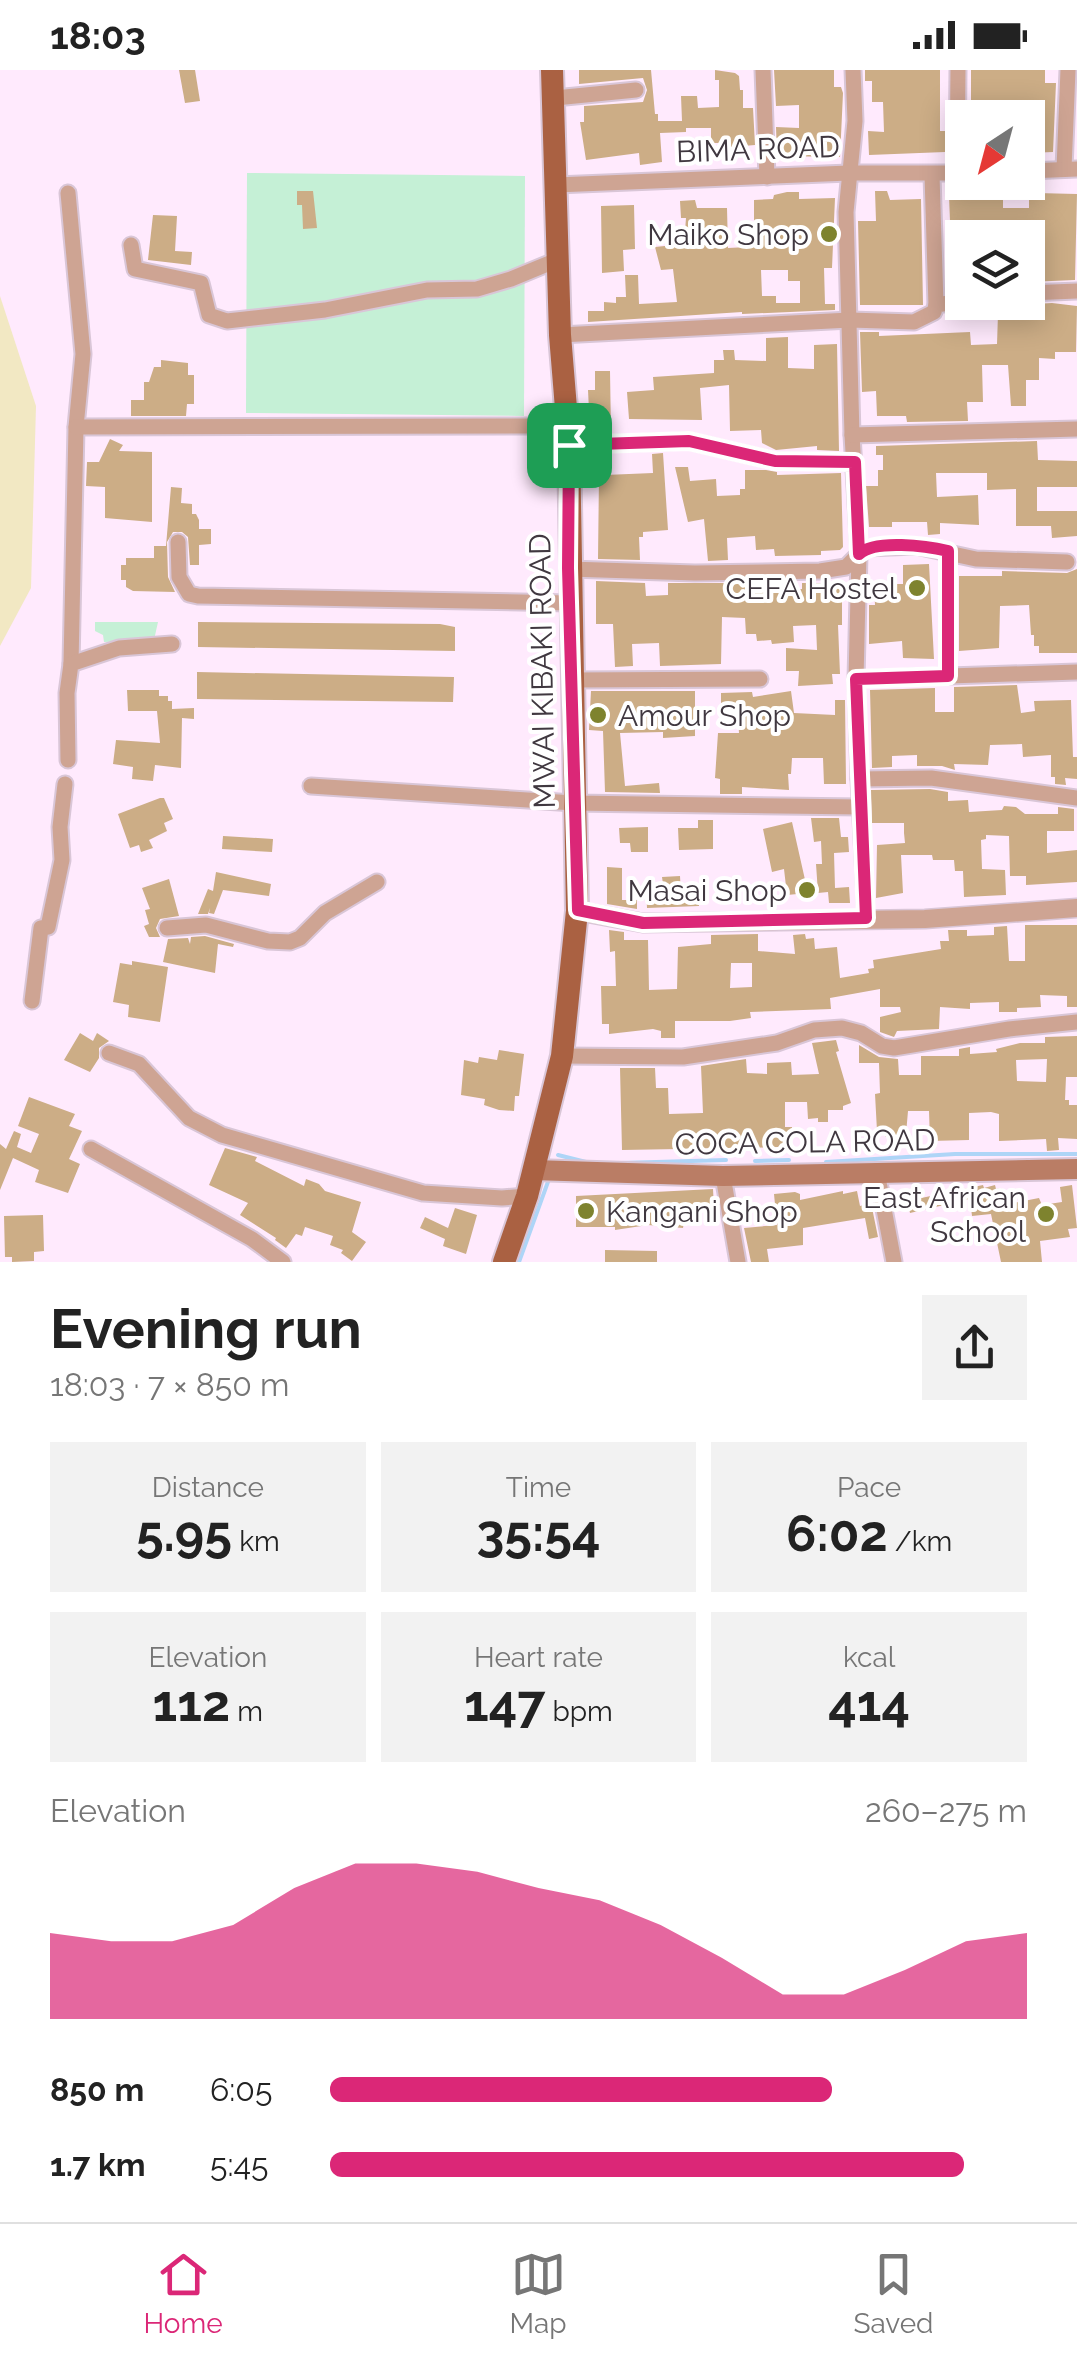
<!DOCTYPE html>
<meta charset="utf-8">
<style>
:root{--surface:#fff;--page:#f2f2f2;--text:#222;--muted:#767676;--line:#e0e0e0;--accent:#db2777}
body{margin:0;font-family:Raleway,sans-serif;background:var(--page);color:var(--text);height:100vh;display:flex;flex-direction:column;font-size:38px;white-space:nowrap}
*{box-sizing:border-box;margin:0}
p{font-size:32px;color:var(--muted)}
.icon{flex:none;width:55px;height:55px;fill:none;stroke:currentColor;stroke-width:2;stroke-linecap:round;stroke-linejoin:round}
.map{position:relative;height:1192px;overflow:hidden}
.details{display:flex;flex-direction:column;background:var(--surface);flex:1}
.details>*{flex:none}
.needle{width:65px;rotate:216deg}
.buttons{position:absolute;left:945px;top:30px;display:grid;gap:20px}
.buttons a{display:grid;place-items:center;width:100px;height:100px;border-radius:0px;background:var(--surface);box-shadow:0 5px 25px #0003;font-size:50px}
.pin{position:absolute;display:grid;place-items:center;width:85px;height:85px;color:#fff;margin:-42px;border-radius:20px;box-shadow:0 5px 15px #0006}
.round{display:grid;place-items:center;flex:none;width:105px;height:105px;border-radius:0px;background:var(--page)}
.head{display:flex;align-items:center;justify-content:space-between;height:170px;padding:0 50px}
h1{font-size:55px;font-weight:700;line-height:75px}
.stats{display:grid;grid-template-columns:repeat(3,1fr);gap:15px;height:170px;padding:10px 50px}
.stats div{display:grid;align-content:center;border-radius:0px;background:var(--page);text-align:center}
.stats b{font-size:50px;font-weight:700}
.stats small{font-size:28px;font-weight:400}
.stats p{font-size:28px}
.chart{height:280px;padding:20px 50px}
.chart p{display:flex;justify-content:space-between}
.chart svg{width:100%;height:180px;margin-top:10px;fill:var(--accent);opacity:.7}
ul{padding:0 50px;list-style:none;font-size:32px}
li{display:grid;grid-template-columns:160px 120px 1fr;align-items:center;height:75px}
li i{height:25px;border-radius:12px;background:var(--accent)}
.status{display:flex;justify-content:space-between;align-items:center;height:70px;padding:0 50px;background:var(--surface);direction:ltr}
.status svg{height:28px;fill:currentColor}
.menu{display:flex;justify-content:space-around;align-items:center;height:140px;border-top:2px solid var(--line);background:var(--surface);font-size:28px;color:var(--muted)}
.menu a{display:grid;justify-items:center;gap:5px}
.menu .current{color:var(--accent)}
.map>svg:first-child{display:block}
.green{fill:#c5f0d6}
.sand{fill:#f2e8c3}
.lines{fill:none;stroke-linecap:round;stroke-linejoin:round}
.stream{stroke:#aed5f7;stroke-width:4}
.building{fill:#ccad86;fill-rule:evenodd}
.minor-casing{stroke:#d9c6d7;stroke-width:19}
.tertiary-casing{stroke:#d9c6d7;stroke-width:21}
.secondary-casing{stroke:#d9c6d7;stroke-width:24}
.primary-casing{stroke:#d9c6d7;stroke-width:26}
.minor{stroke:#cea493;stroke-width:15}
.tertiary{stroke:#cea493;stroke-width:18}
.secondary{stroke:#ba7d65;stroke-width:20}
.primary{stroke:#aa6142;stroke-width:22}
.route-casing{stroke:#fff;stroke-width:20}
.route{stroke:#db2777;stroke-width:12}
.poi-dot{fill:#7e832e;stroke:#fff;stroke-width:4}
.labels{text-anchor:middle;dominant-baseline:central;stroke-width:8;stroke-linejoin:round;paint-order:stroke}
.street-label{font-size:30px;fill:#403840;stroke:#fff}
.poi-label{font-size:30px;fill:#403840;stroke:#fff;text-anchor:end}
</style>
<div class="status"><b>18:03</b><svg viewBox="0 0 49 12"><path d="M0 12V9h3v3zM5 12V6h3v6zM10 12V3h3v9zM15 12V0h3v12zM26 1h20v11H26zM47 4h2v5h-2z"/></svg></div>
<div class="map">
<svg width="1077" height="1192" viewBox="0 0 1077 1192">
<rect width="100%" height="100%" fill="#ffeafd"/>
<g class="green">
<path d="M247 103 525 106 524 346 246 343Z"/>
<path d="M95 552H158L154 570 104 572 103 565 95 561Z"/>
</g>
<path class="sand" d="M0 226 36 336 31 518 0 576Z"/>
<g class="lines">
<g class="stream">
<path d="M558 1085 586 1092"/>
<path d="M755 1091 789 1090"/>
<path d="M826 1092 955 1084H1077"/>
<path d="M621 1093 726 1090"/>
<path d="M519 1192 549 1109"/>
</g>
</g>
<g class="building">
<path d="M179 0H195L200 31 185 33Z"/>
<path d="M579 0H651L655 44H658V51H682L681 26H697L698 38 719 37V10H715V0L735 3 739 6 740 20H743V38H753L755 75 719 78V73H711V58H686V62L660 63 662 92 640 95 639 83 586 90 580 52H584V36L643 32 647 20 643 8 579 14Z"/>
<path d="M774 0H834V17H841L843 23 840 87 777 86 776 57 799 58V35L776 36Z"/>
<path d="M865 0H940V61H945V82L869 85 868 61 884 62 883 32H872V11H865Z"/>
<path d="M971 0H1045V13H1056L1053 82 1028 83V48H992V31H971Z"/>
<path d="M981 116H1003V138H1029V130H1036V123L1077 124 1075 210 1028 212V166L982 164 983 168H954V151H950L949 126H981Z"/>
<path d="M297 121H313L317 158 303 159 302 135H297Z"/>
<path d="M875 121H887L890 130 921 129 923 235H860L858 151H876Z"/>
<path d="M787 122H799V129L835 128 832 198H824L825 234H835V240L742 244V242L588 252V241H604V232L616 233V227H626L625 205H638L639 234 677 232 673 199 661 200 655 177 684 174 686 148H681L680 131 695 130 697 138H727L728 178 748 177V154H754V130L773 129 774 125ZM761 200H788V211H800V233H776V226H762Z"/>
<path d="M634 135 635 179 623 180 624 201 602 203 601 136Z"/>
<path d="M153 145 177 146 175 181 192 182 191 195 148 190Z"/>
<path d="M959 179 962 219 947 220 946 180Z"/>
<path d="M1052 233 1077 236 1076 282H1055V289L1039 288V310H1026V336H1011L1008 295H982L983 332H967L968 351 907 352 906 346H877L876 321 862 322 860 262H879V266L970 262 971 275 997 274 998 244 1036 242 1035 234Z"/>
<path d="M788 267V298L814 299V275L837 274 839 381 817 380V376L776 380 762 373 761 360 730 361 729 315 700 318 702 350 629 349 627 322 654 320 653 307 714 303V290H724L723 280H734L735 290 766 291V268Z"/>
<path d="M161 290 188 293V305H194V334H187L186 346H131V330H144V312H149L154 297H161Z"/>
<path d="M595 301H610L611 362H590L588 320H595Z"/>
<path d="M110 369 123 375 119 381 152 382V452L105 448V417L86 416 87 392H99Z"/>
<path d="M1037 371 1038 390 1077 391V417H1037V441H1077V466L1052 468 1051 456H1016V419L987 420V403H936L937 427 978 425 979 455 940 453V464L928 465 927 452H892V457H869L866 416H878V400H883V385H876V376Z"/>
<path d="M663 383 668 460 643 462V467H639L640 490 598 489 599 405H603L590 386 610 385 605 405 653 403 652 384Z"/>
<path d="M675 397H688L690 411 716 409 717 426 740 425V419H745V400H766L777 402V405L841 403 843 477 840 480 821 481V485L775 486 774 479 756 480 755 466 727 468 728 490 708 491 704 449 688 452Z"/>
<path d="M171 417 182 418 181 433 192 434V444H196L199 450V459H211V474L199 475V495H190L188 467 182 462H173L167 472 168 507 175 522 133 521 126 517V510H121V495H126V488H154V476H166Z"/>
<path d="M929 494 934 589 903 588 902 571 869 574V535H875L874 514H903V495Z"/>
<path d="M1077 499V583H1039V576H1034V565H1031L1029 535 1000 536 999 578 959 581V506H1002V501L1067 503Z"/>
<path d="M596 511 645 513 646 526 668 525V513H761L762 521 802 519V513H842V555H838L840 604H832L833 614 798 616 799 601H786V578L817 580 816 555 793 556 794 572 772 574 771 570 757 571 756 564H746L745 548 722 547 721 594 660 596 659 573 632 574 633 596 615 597 613 554H596Z"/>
<path d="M198 552 440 554 455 557V581L198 577Z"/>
<path d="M197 602 454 607 453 632 197 629Z"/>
<path d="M1017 615 1021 643 1035 641 1034 631 1071 630 1073 687H1077V709L1065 708 1066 715 1055 714V707H1051V685L1023 687 1022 674 990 675 988 695 954 694 955 700 942 696H917V685L892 686V697L872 698 870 620 935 618V642H954V617Z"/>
<path d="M127 620H159V626H168V631H172V639L194 638V649L182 648 181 698 155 695 153 711 132 709 133 697 113 694 116 670 160 673 157 641H128Z"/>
<path d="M591 621H695V666L663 668V662L620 663 625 716 659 713 660 723 605 722 603 661 589 660Z"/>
<path d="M791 621 794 643 835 645V630H845L846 714H824L823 688H792L791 704H788L789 720 742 717V724H720V709L715 708 718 663H739L737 633H721V623L752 622 753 627Z"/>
<path d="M930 719 948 722V731L968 730 969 742 1002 740 1004 736 1016 737 1025 744H1058V737L1074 739V761H1047V783L1077 780V812L1026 815V806H1010L1009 766 986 765V769L981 770 982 799 1005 800 1006 825 964 827 963 801H955L954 790H933L932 785H901L903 823 876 828 877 775 905 773 904 763V753H872L871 720Z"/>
<path d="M160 728H164L173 749 164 753 167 761 149 770 153 778 141 782 139 775 130 778 118 744Z"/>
<path d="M811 748H839L841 767H848L849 782 834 783 835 818 849 817 850 833H829L828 822 818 823 816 794H822L821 771 814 772Z"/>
<path d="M698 750H713V779L679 780 678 758H698Z"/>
<path d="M792 752 808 823 787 825 784 799 772 802 763 759Z"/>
<path d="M648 757V782H631L630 773H620L619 758Z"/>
<path d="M223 766 273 769 272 782 222 779Z"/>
<path d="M607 797 622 798V830H637V839L607 834Z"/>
<path d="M216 802 271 814 269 826 223 820 214 844 209 843 210 838 208 844H198L208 819 213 821Z"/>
<path d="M680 806 681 824 699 823V836L647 838 646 815 663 814 662 807Z"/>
<path d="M169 809 179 846 160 849 156 858 160 867H149L144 856 149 854 145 840 150 839 142 818Z"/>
<path d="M1025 855H1077V937H1067V926L1040 925 1041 937 1017 938V942H999V932L970 933V939L940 937 939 959 897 961 894 967 880 962V947L901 942 900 937H880V919L830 928 831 939 750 942 751 948 730 951H675V968H661V961L653 959 609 964V954H602L601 916H616L615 881 610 882 609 860 624 862V870H648L649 920 677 919 678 877 711 874V865L758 864V881L795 884 793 865 805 864 806 869 814 868 815 879 837 877 840 908 869 903 868 899 874 898 873 890 941 879 940 871H949L948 860H967V866L994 865V857L1007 856 1009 891H1025ZM731 893H752V917L730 918Z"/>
<path d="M205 866 234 874 233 877 218 874 215 903 163 892 168 869 188 868 190 874 191 867Z"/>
<path d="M132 891 168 897 160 952 128 947 129 935 113 932 120 893 132 895Z"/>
<path d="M80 963 93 971 97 963 109 971 99 978V988L90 1002 64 990Z"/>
<path d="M1077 966V1007H1066L1065 1030H1069V1035H1077V1069L1058 1068 1059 1080 1047 1081 1046 1069 999 1071V1044L991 1042 969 1043V1070L930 1071 929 1041H908L906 1064 885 1067V1061H877L875 1024 880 1023 879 993H859V975L879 987 898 989 899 1005H921V986H959V979L970 977V984L997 982 996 979 1020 973H1045V967ZM1047 989 1046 1012 1017 1011 1016 990Z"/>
<path d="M836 970 839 981 836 982 851 1033 843 1036V1040H828V1052H818V1048L808 1049 807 1032H785V1057H792V1077L622 1080 620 998H655L656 1018H668L669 1044 703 1043 701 996 746 989 747 1003 767 1004V993L791 992 792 1005 819 1004 812 973Z"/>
<path d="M499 980 524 984 519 1026H515L514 1041 499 1040 484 1035 485 1029 461 1025 464 990 478 993 479 987 497 990Z"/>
<path d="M29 1027 75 1044 69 1056 82 1061 69 1089 80 1094 68 1123 35 1112 39 1100 13 1088 0 1120V1074L6 1079 14 1061 21 1064 17 1077 31 1083 39 1064 18 1056Z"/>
<path d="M225 1078 257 1087 255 1091 304 1116 306 1109 319 1114 325 1121 361 1132 352 1162 366 1172 352 1191 341 1183 343 1180 330 1175 333 1166 305 1157 302 1166 296 1164 286 1178 275 1170 276 1168 240 1145 248 1133 209 1115Z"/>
<path d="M983 1115 984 1118 995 1115 996 1119 1001 1118 1008 1134 1039 1128 1042 1135 1062 1132 1060 1117 1072 1115 1077 1158 1068 1159 1070 1167 1040 1171 1042 1192H1001L991 1144 972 1146 970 1129 910 1143 907 1131Z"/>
<path d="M713 1119 714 1138 686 1139 683 1158 648 1155 615 1160V1157H576V1126Z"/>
<path d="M843 1121V1124L857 1121 860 1136 871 1133 878 1167 869 1169 865 1148 803 1158V1175L767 1179 769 1192H751L744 1158 777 1155 774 1124 795 1122 800 1124V1130Z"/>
<path d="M455 1138 477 1145 466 1184 443 1176 445 1169 420 1158 425 1147 448 1158Z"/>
<path d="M43 1145 44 1181 34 1182V1191L12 1192V1187H5L4 1146Z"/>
<path d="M605 1180 657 1181V1192H605Z"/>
</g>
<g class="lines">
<defs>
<g id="minor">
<path d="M763 0 767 107"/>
<path d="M853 0 855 51 846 142 852 365 859 484 856 609 859 709 866 848"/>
<path d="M555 28 636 20"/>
<path d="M1064 99 1068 0"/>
<path d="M1028 101 1077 99"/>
<path d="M957 104 958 0"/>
<path d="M932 105 936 235"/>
<path d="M556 115 849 103H962"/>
<path d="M68 123 83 284 76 357 71 594"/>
<path d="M131 175 135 199 201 213 209 245 227 251 325 240 427 220 477 219 511 209 557 190"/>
<path d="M1028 223 1077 221"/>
<path d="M560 265 850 250 914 252 934 242 936 235 962 231"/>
<path d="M76 357 536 356 567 353"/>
<path d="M852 365 1077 359"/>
<path d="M569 375 689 371 775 391 855 392"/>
<path d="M178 472 179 507 189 524 198 526 570 533"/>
<path d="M948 481V606"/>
<path d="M569 499 695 503 820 501 846 497 865 478 916 476 976 489 1067 492"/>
<path d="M856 609 1077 602"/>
<path d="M572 610 760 609"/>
<path d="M68 690 67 623 71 594 119 578 172 574"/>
<path d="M859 709 931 708 1077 728"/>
<path d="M311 716 574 733 860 737"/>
<path d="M167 858 206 855 268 871 290 872 300 868 325 843 377 812"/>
<path d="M32 931 41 858 48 857 62 790 60 757 65 714"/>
<path d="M109 983 139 994 189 1048 222 1065 423 1123 502 1128 527 1126"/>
<path d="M562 986 683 987 777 973 814 960 842 958 861 963 882 976 894 978 1009 959 1077 952"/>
<path d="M91 1079 252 1169 283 1192"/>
<path d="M877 1102 894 1192"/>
<path d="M723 1106 738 1192"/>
</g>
<path id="tertiary" d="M577 841 643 853 925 849 1077 838"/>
<path id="secondary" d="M533 1100 723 1106 1077 1099"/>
<path id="primary" d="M504 1192 527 1126 562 986 577 841 569 375 560 265 552 0"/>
</defs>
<use href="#minor" class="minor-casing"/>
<use href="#tertiary" class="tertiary-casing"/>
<use href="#secondary" class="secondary-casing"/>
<use href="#primary" class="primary-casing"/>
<use href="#minor" class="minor"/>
<use href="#tertiary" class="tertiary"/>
<use href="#secondary" class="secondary"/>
<use href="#primary" class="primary"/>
</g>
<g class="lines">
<defs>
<path id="route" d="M689 371 775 391 855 392 859 484C875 469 927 476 948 481V606L856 609 866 848 643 853 578 840 568 498 569 375Z"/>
</defs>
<use href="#route" class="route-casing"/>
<use href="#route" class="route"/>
</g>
<g class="poi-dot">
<circle cx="829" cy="164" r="10"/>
<circle cx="917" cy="518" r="10"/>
<circle cx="598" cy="645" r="10"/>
<circle cx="807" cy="820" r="10"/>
<circle cx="586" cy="1141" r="10"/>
<circle cx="1046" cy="1144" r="10"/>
</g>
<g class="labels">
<g class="street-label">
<text transform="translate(758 79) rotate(-2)">BIMA ROAD</text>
<text transform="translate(542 601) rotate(-91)">MWAI KIBAKI ROAD</text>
<text transform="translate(805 1072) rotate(-1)">COCA COLA ROAD</text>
</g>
<g class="poi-label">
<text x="809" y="164">Maiko Shop</text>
<text x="897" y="518">CEFA Hostel</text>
<text x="618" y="645" text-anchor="start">Amour Shop</text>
<text x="787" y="820">Masai Shop</text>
<text x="1026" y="1127">East African<tspan x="1026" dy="34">School</tspan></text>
<text x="606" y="1141" text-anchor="start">Kangani Shop</text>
</g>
</g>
</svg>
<div class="buttons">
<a><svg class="needle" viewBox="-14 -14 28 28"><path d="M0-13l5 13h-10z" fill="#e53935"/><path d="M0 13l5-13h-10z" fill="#767676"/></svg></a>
<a><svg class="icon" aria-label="layers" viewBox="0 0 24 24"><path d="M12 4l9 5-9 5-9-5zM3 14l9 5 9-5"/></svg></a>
</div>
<div class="pin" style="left:569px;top:375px;background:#1e9e55"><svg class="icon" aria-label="arrive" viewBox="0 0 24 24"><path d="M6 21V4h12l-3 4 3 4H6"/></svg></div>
</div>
<section class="details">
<div class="head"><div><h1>Evening run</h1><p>18:03 · 7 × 850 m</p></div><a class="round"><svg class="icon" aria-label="share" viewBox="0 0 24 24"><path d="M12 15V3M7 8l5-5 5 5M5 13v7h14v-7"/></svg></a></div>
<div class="stats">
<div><p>Distance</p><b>5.95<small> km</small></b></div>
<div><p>Time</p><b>35:54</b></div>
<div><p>Pace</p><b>6:02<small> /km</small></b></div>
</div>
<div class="stats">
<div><p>Elevation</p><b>112<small> m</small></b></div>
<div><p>Heart rate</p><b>147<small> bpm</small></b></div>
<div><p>kcal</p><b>414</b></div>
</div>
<div class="chart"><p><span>Elevation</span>260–275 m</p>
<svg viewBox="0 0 160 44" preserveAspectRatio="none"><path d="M0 44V23L10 25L20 25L30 21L40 12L50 6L60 6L70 8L80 12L90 15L100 21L110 29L120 38L130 38L140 32L150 25L160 23V44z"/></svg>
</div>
<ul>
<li><b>850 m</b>6:05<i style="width:72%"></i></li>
<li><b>1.7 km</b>5:45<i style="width:91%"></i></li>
</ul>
</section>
<nav class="menu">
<a class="current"><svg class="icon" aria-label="home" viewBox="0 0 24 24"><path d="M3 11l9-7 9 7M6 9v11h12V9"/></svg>Home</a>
<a><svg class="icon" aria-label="map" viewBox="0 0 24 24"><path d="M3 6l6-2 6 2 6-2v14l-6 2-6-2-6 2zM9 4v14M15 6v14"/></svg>Map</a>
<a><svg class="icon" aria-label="saved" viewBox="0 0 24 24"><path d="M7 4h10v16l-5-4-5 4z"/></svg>Saved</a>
</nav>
